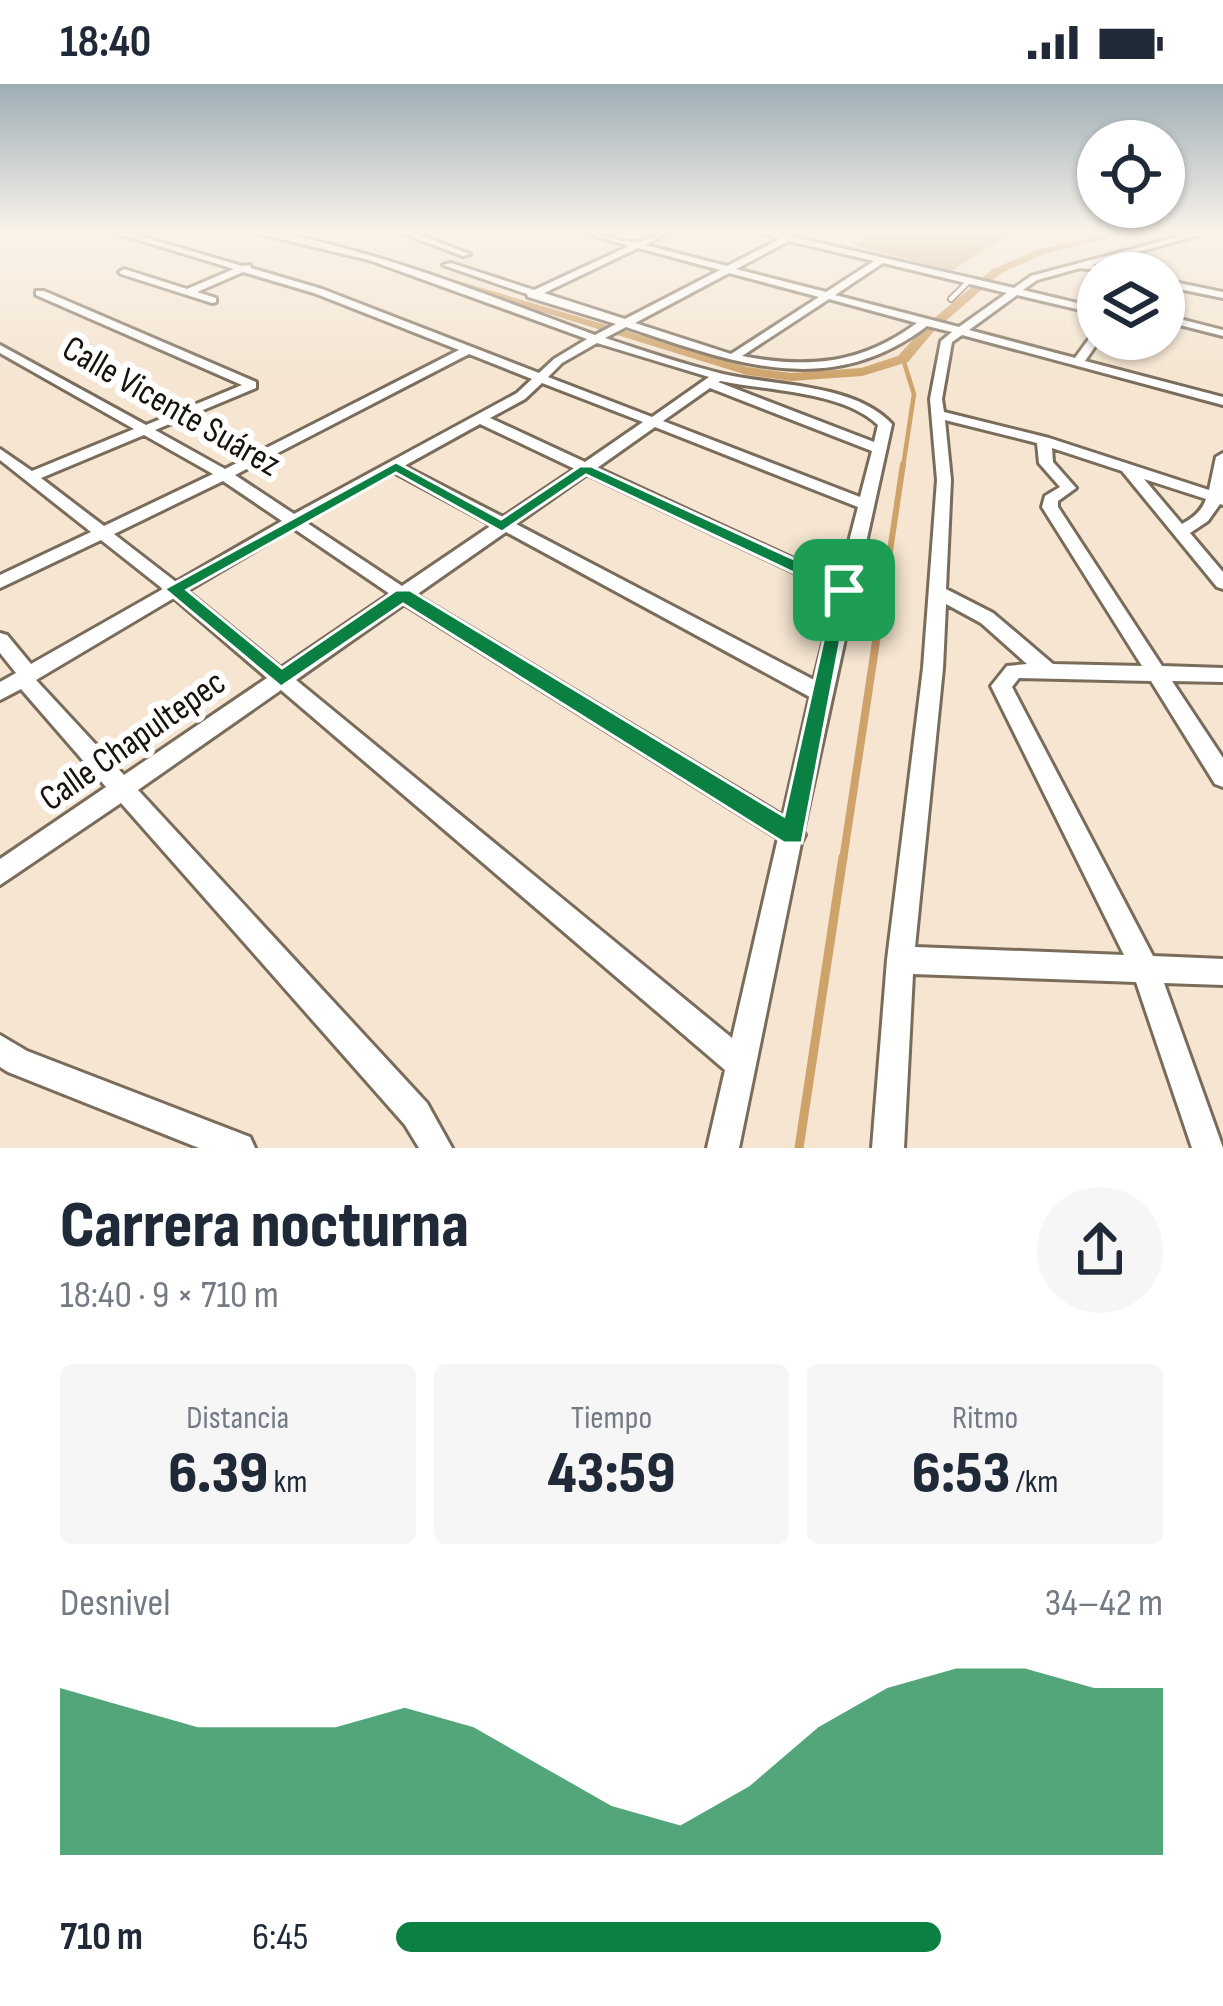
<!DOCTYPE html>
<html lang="es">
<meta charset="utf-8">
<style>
:root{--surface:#fff;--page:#f6f6f7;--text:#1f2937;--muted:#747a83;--accent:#0b8043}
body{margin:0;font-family:"Sofia Sans Condensed",sans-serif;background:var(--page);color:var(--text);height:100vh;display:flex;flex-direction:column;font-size:45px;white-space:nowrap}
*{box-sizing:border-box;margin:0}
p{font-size:39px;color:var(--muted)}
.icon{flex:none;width:66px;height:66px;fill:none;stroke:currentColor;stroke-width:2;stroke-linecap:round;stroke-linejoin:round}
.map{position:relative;height:1064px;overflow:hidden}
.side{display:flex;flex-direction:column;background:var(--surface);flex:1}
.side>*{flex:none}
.fabs{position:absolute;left:1077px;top:36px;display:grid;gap:24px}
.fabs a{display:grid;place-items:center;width:108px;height:108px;border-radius:50%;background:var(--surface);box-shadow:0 3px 9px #0004;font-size:60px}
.pin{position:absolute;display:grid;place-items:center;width:102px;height:102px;color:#fff;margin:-51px;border-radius:24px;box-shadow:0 6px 18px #0006}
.round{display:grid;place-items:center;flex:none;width:126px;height:126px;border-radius:63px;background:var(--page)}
.summary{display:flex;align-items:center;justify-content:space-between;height:204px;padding:0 60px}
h1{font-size:66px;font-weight:800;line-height:90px}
.metrics{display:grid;grid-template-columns:repeat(3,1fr);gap:18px;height:204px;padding:12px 60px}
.metrics div{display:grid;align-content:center;border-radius:12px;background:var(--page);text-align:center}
.metrics b{font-size:60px;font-weight:800}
.metrics small{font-size:33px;font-weight:400}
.metrics p{font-size:33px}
.chart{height:336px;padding:24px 60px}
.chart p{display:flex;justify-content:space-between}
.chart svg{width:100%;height:216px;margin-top:12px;fill:var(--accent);opacity:.7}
ul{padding:0 60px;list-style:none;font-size:39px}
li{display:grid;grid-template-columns:192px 144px 1fr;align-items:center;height:90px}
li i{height:30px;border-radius:15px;background:var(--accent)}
.status{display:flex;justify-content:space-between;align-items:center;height:84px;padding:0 60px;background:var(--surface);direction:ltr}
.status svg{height:33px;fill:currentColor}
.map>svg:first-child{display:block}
.green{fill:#d0b38e}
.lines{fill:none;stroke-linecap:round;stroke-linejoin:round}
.stream-far3{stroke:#cea269;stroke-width:4.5}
.stream-far2{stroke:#cea269;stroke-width:6}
.stream-far1{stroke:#cea269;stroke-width:8}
.stream{stroke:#cea269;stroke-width:9}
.canal{fill:#cea269;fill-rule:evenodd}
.service-casing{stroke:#7a6c5b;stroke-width:8}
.minor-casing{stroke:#7a6c5b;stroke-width:6}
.path{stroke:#afa292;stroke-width:3;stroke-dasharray:4.5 3;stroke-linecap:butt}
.service{stroke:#fff;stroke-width:4.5}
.minor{fill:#fff;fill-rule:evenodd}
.route{fill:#0b8043;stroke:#fff;stroke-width:3;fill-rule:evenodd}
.labels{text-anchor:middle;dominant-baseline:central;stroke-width:12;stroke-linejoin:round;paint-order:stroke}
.street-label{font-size:36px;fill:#17120b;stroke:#fff}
</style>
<div class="status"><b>18:40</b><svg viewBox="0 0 49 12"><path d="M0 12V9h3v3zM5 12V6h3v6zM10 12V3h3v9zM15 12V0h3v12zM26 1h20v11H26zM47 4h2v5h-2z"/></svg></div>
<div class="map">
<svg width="1223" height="1064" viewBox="0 0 1223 1064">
<rect width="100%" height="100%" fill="#f5e5d1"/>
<path class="green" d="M879 148H1009L1012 149 951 187 853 161Z"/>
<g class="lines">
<path class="stream-far3" d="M903 383 914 310 903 275"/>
<path class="stream-far2" d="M877 554 903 380"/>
<path class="stream-far1" d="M843 776 877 551"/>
<path class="stream" d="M799 1064 843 773"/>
<g class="canal">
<path d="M282 148H297L412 184 403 186Z"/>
<path d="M1115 148H1132L1044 170 1001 189 934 247 908 278 862 292 791 297 747 291 442 197 452 195 748 283 791 289 861 284 898 272 926 241 993 185 1037 166Z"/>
</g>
<defs>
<path id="service" d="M951 215 970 196"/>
<g id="minor">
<path d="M113 148H126L242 182 250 181 251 184 322 205 539 289 554 275 587 255 369 176 252 148C286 148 321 158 354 167 436 189 515 222 595 251L616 240 528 213 527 210 443 181 451 179 534 206 629 162 583 148C600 148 621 160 638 158 650 156 656 148 669 148L645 161 727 182 780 155 758 148H772L1014 204 1031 192 1196 148H1209L1092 181 1123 189 1080 184 1037 196 1023 206 1098 224V230L1017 211 969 246 1075 274 1094 248 1098 247 1100 255 1085 277 1223 313V321L962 251 952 258 942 315 944 328 1049 354 1209 406 1216 373 1223 369V421L1220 420 1208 437 1190 449 1223 488V505L1217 503 1122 387 1052 364 1053 378 1076 404 1058 417V423L1162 582 1223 584V598L1172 597 1223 674V703L1215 700 1151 597 1019 594 1012 603 1153 872 1223 875V901L1164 899 1223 1064H1192L1136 898 913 890 904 1064H872L887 876 923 584 937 396 930 315 941 257 952 248 927 242C828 317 732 278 626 243L605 254C644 267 683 280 723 290 774 302 854 299 892 340L803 747 805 751 801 759 739 1064H707L725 986 281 606 138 706 427 1019 452 1064H419L405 1041 121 719 0 801V775L106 703 21 605 0 616V598L16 589 0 569V549L7 551 31 580 163 505 101 456 0 504V491L91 448 0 376V365L32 387 134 345 0 269V261L146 341 242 301 36 211V207H44L256 298V304L155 346 225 385 459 266 314 209 243 188 197 208 216 214V218L212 219 121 190 119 188 124 185 187 205 234 185ZM789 157 874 177 826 208 736 185ZM638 164 720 186 625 235 544 209ZM883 179 1007 209 959 243 835 211ZM729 189 819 213 731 270 635 239ZM829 215 917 239C862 280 809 285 742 272ZM597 259 709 293 652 333 548 293 562 279ZM469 270 532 295 517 309 294 430 235 391ZM721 297C768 307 842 307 878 341L874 358 718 298ZM542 299 643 338 585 378 490 334 525 315ZM710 304 872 367 860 413 663 337ZM945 336 1037 359 1039 379 1060 403 1045 412 1042 423 1142 582 1053 580 993 529 946 505 951 396ZM480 340 575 385 503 433 404 382ZM655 343 858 423 839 496 597 384ZM144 351 213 390 104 442 41 394ZM394 388 492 441 402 502 304 437ZM587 390 836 508 814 596 516 440ZM1144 395 1206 415C1202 427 1193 434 1182 440ZM223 397 282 437 176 498 114 450ZM293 444 390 510 281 584 187 507ZM506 448 810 613 783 732 416 511ZM174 514 267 594 124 691 36 596ZM404 520 778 754 732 954 296 596ZM946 520 981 539 1027 580 1007 582 991 602 1124 871 915 863 943 584Z"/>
<path d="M399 148H411L470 170 463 172Z"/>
<path d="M1164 196 1223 208V214L1164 202Z"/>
<path d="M1164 231 1223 246V252L1164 237Z"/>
<path d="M0 951 27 967 250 1053 255 1064H199L8 988 0 983Z"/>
</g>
</defs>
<use href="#service" class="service-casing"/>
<use href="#minor" class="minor-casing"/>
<path class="path" d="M174 152 184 148"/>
<use href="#service" class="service"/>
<use href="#minor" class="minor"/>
</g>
<linearGradient id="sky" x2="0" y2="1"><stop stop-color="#9dadb5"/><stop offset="0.5" stop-color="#faf3ea"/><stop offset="1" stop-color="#faf3ea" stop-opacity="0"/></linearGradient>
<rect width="1223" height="297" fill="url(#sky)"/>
<path class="route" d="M396 378 501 435 580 382H591L851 501 802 759H784L403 520 281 603 164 505ZM396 389 502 448 586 391 834 508 784 732 410 506H396L282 584 187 506Z"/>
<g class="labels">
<g class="street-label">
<text transform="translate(171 323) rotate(30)">Calle Vicente Suárez</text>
<text transform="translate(133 657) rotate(-35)">Calle Chapultepec</text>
</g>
</g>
</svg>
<div class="fabs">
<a><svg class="icon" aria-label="locate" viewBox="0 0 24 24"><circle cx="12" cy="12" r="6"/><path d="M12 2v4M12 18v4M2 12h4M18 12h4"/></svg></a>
<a><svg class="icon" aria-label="layers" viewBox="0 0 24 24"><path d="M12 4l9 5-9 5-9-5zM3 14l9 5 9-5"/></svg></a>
</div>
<div class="pin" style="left:844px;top:506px;background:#1e9e55"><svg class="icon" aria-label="arrive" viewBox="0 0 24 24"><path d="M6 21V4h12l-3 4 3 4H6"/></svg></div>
</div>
<section class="side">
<div class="summary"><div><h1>Carrera nocturna</h1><p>18:40 · 9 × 710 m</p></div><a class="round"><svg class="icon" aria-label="share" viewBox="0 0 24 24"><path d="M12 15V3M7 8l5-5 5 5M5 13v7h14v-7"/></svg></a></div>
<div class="metrics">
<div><p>Distancia</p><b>6.39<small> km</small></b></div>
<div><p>Tiempo</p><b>43:59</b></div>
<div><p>Ritmo</p><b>6:53<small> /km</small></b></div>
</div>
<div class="chart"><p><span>Desnivel</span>34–42 m</p>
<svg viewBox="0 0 160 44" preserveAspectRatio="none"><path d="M0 44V10L10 14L20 18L30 18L40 18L50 14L60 18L70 26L80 34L90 38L100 30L110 18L120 10L130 6L140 6L150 10L160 10V44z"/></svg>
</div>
<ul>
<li><b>710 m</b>6:45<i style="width:71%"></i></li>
</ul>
</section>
